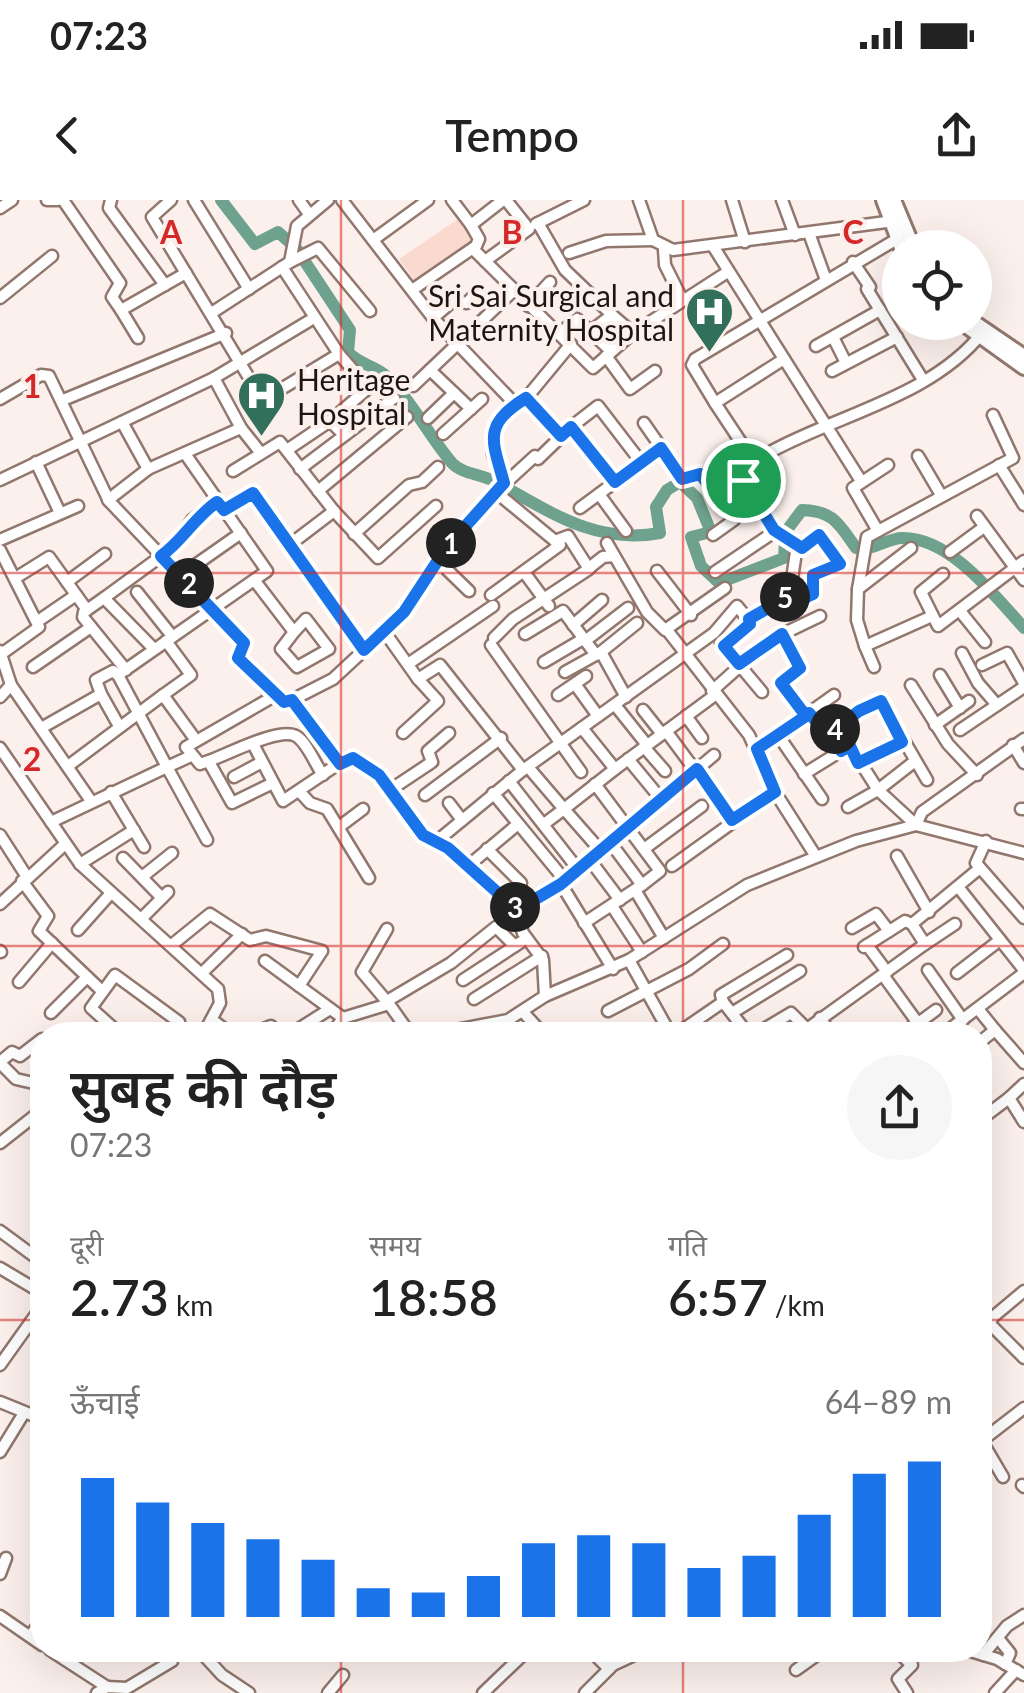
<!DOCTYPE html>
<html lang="hi">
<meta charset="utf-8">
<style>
:root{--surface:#fff;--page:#f6f6f6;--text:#222;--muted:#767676;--accent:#1a73e8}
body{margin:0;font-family:Lato,"Noto Sans Devanagari",sans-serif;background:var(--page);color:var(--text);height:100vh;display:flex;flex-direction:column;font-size:38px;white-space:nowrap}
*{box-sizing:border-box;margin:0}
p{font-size:32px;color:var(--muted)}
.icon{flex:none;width:55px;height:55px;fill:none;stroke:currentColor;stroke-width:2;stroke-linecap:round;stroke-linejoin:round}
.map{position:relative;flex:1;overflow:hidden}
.sheet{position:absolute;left:30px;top:822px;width:962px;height:640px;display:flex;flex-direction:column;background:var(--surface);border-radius:40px;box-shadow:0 10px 40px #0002}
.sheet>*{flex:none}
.tools{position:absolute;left:882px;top:30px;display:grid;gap:20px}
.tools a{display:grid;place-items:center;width:110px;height:110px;border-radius:50%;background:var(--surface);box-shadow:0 10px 40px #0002;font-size:50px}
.pin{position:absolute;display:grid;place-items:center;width:85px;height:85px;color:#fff;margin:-42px;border:5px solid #fff;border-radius:50%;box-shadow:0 2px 10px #0007}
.km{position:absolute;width:50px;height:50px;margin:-25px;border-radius:50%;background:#222;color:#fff;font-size:28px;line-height:50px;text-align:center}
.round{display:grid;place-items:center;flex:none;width:105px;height:105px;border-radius:52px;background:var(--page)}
.headline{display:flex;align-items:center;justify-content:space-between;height:170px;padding:0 40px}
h1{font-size:55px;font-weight:600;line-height:75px}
.stats{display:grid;grid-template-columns:repeat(3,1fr);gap:15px;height:170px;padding:10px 40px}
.stats div{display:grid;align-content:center}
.stats b{font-size:50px;font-weight:600}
.stats small{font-size:28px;font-weight:400}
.stats p{font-size:28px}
.chart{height:280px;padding:20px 40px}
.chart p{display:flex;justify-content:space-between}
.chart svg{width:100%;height:180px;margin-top:10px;stroke:var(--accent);stroke-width:6}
.status{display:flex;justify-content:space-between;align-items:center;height:70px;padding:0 50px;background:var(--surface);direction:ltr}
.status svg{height:28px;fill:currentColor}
header{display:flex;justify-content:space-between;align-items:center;height:130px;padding:0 40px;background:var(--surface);font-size:45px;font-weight:600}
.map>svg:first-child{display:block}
.green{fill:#fadacf}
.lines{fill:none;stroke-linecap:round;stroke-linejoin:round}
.river{stroke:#6ea18e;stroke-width:12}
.minor-casing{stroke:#91776e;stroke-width:15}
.major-casing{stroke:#91776e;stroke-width:18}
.minor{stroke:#fff;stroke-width:10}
.major{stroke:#fff;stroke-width:12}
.route-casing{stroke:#fff;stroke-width:20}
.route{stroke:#1a73e8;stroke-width:12}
.grid{fill:none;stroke:#d62828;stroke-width:2.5;stroke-opacity:0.55}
.labels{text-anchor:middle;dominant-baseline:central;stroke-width:8;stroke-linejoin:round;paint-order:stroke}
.poi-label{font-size:30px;fill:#1e1410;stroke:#fcf0ec;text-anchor:end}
.grid-label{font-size:32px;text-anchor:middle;font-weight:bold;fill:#d62828;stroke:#fcf0ec;stroke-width:8;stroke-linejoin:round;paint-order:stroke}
</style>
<div class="status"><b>07:23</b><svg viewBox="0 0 49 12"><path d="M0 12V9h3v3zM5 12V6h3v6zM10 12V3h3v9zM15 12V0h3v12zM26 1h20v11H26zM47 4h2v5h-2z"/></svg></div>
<header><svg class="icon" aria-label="back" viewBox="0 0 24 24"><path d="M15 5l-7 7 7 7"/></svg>Tempo<svg class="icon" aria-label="share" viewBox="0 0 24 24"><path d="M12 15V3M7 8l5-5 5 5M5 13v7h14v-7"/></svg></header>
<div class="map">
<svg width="1024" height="1493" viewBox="0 0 1024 1493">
<rect width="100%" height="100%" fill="#fcf0ec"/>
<path class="green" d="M461 17 473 40 414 80 399 59Z"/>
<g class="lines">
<g class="river">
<path d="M221 0 255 44 278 32 296 48 350 130 348 152C359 165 375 165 386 176 412 201 429 236 452 263 462 274 481 274 494 281 549 311 595 345 660 333L656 307 667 290 680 282 697 298 711 332 691 337 701 366 719 383 784 358 785 342"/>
<path d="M787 330 802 310C834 311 839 324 856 348L864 349"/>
<path d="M872 347C880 345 893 338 902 338 950 337 995 396 1024 428"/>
</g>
<defs>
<g id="minor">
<path d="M47 0H58"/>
<path d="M63 0 120 83 112 97 121 110"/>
<path d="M111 0 109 8 165 85"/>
<path d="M171 0 152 17 260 196 268 197 339 154 365 184 366 190 330 221"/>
<path d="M194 0 249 89"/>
<path d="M299 0 309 14"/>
<path d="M342 0 433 118 515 204"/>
<path d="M452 0 471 25"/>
<path d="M639 0 653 40 673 50 894 21"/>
<path d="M732 0 745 42"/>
<path d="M782 0 795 35"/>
<path d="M0 8 12 0"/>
<path d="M538 23 565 70 612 115"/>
<path d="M536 24 584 0"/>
<path d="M809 33 826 80"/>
<path d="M373 40 428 0"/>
<path d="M713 46 861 281"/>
<path d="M473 49 593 168 633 133 726 73"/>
<path d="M664 49 665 65 682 99"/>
<path d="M569 53 606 41 653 40"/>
<path d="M485 61 529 29 506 0"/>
<path d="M290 62 318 48 370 111"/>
<path d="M853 62 870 87"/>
<path d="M282 67 339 154"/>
<path d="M867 89 923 180"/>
<path d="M412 90 476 46 479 39 471 25 503 0"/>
<path d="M0 98 52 56"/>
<path d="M528 106 550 82"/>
<path d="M213 112 290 62 297 26 328 0"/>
<path d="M433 118 453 101 467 103 479 90"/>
<path d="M592 130 612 115 633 133"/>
<path d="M560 133 577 119 611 151"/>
<path d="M833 137 846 163"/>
<path d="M138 138 121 110 186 73"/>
<path d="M816 146 880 110"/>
<path d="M606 156 630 189 655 171"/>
<path d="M784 159 715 203 692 165 695 159 897 39"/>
<path d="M430 170 471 209"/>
<path d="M832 171 897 137"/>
<path d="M413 186 513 91"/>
<path d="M526 198 561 236"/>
<path d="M0 199 41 175 49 176 109 301 244 443 238 458 273 496"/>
<path d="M63 200 226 133"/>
<path d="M715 203 756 265"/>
<path d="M428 218 454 193"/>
<path d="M122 222 148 269 241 228 214 178"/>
<path d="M644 223 683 279 700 274 720 299C737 285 753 262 772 251 840 214 932 196 982 133"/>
<path d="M571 227 598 206 641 262"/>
<path d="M241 228 260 252"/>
<path d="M443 234 482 199"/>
<path d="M287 250 330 221 344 235"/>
<path d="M186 255 267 371 118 475 167 567 191 556"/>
<path d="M918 256 941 295"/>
<path d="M538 259 571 227 615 282"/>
<path d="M36 262 60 313"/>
<path d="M999 265 1024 305"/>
<path d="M300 269 394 198"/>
<path d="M233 271 280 242 334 311 292 343"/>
<path d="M503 278H511L535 256"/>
<path d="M0 280 214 178 309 121"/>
<path d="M318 291 407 217"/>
<path d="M599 294 626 331"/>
<path d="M108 300 148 269"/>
<path d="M580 308 661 248"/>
<path d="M224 310 253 293 365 450"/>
<path d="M334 311 378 358 436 306"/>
<path d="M977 316 1024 380"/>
<path d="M878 331 853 288 888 265"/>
<path d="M354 334 409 285 422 282 438 267"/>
<path d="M713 335 734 320 720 299"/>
<path d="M0 340 78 306"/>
<path d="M607 343 647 412 665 430 725 388"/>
<path d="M911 348 858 389 867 337 1013 258 993 215"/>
<path d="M0 350 39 427 0 455"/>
<path d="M950 352 984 327"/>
<path d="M437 360 469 391"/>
<path d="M589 368 603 357 614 356"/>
<path d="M657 371 691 415"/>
<path d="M524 372 549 406"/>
<path d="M715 372 774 332 743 280"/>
<path d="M943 374 921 392 938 426 1024 361"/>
<path d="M181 375 241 333"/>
<path d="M17 377 49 357 87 410"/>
<path d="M792 379 797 345"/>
<path d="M255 381 294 432 281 449 297 467 329 449 306 419 294 432"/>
<path d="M67 382 105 354"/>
<path d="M858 389 857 420 865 446 930 417"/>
<path d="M137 392 172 436"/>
<path d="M491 395 560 345 497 293"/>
<path d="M104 398 175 346 192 320 217 301"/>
<path d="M960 411 985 442"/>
<path d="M749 419 785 397 795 401 813 394V375L839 364 819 335 802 348 774 329"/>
<path d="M38 421 76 395"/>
<path d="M573 425 602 400"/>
<path d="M667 430 749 535 775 592 815 655"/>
<path d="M384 431 418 479 440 465 523 570"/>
<path d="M525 434 563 411 596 455"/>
<path d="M494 438 513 419 589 369 568 336 555 341"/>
<path d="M585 441 628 408"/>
<path d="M721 443 762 492"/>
<path d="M491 445 581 572"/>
<path d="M865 446 874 467"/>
<path d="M0 451 11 485 0 497"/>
<path d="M601 452 637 423"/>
<path d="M962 453 978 483 997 505"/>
<path d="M544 462 583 439"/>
<path d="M408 464 493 406"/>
<path d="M982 465 1007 453 1024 483"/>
<path d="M33 467 91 427"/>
<path d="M126 470 83 417 84 412 104 398 154 449"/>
<path d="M565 472 601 452 626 497"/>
<path d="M940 475 960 508"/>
<path d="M575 484 598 516"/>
<path d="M11 485 91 601"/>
<path d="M911 485 948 544 977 575"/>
<path d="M712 491 768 441 820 416"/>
<path d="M101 494 96 480 113 471 118 475"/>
<path d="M163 495 191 475 166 441"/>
<path d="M558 495 586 476"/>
<path d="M292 499 340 563"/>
<path d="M615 505 647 545"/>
<path d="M643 510 662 534"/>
<path d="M809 513 841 551 850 546 878 590 916 625"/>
<path d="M806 515 834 495"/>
<path d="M686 516 702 538"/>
<path d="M935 525 969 501"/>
<path d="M43 527 101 494 119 526"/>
<path d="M582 528 615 569 564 609 600 650"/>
<path d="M960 530 1024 487"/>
<path d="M666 531 732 620"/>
<path d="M403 533 438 501 418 479"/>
<path d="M778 535 805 516 781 483 800 468 782 434"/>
<path d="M829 535 859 511 881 501 927 580"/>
<path d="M253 544 283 601 347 558 373 569 423 635 448 648 513 705 523 733 543 760 545 796"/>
<path d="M1013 545 1024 563"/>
<path d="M644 547 665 571"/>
<path d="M0 548 80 664 218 789 220 803 203 835"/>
<path d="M757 549 778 535 822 599"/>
<path d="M628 559 661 599"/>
<path d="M209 562 232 603 273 583"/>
<path d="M858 563 902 542"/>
<path d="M68 566 163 495 195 539"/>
<path d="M528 567 564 609 544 624"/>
<path d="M615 569 715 495"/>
<path d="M804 574 841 551"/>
<path d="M323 575C315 564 307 542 296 536 278 526 222 558 200 564L186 547 276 495 286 503 333 479 405 412 446 348 504 283 493 254 492 234 507 211 528 196 571 144"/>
<path d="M234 577 262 562"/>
<path d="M509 581 577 668"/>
<path d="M595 584 660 671 642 685"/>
<path d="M390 590 432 562 428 551 449 533"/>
<path d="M299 591 310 603 327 609 369 678"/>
<path d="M111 592 144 647"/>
<path d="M493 593 563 678"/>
<path d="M425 595 501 538"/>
<path d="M449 603 462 620"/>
<path d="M848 607 878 590 915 561"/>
<path d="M1021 609H1024"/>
<path d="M51 622 167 567 207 640"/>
<path d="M916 625 922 612 1024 539"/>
<path d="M339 627 363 609"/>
<path d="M0 635 27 677"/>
<path d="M437 641 523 570 714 433 737 406 751 423 724 446"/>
<path d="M986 641 976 663 1024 718"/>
<path d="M487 649 521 683"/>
<path d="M644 649 702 606"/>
<path d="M897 656 929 712"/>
<path d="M123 658 162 698"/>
<path d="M590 660 620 700"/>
<path d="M80 664 134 630"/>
<path d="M468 666 518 624"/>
<path d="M672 666 775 592"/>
<path d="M142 677 172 653"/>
<path d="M22 681 48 716 39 731 102 791"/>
<path d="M561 684 613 769"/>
<path d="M959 688 1024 770"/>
<path d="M635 690 664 738"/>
<path d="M0 704 64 645"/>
<path d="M612 706 642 752"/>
<path d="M517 710 561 684 714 555"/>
<path d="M142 718 168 692"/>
<path d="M584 723 642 685 610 642"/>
<path d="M852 728 876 714 889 731"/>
<path d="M387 729 362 772 389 804"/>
<path d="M78 730 111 693"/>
<path d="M173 744 210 714 250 740 266 736 322 751 299 786"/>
<path d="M925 744 955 724"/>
<path d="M867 745 887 772"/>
<path d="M864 747 905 721 912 724"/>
<path d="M0 751 1 752"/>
<path d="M629 760 671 835"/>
<path d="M265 761 343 818 389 804 411 835"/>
<path d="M928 770 963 820"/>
<path d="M202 773 242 734"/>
<path d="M957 773 1000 740"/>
<path d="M883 775 917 822 903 835"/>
<path d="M463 780 521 742"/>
<path d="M19 782 52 743"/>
<path d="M474 799 542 756"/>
<path d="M387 801 451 763 496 727 515 746"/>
<path d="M723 802 721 795 787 755"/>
<path d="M978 809 995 830 980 842"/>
<path d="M608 811 689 769 723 744"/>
<path d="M523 812 544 835"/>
<path d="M51 813 87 777"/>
<path d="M732 813 800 771"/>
<path d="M820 818 832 835"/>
<path d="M212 820 233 835"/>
<path d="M917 824 936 810"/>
<path d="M995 830 1024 863"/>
<path d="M121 835 91 808 115 775 179 822 174 835"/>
<path d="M249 835 271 826 279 835"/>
<path d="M289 835 330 809"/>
<path d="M331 835 343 818"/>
<path d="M429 835 508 820 545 796 629 760 747 685 856 641 916 625 1024 653"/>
<path d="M675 835 723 802 749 835"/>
<path d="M754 835 791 813 807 829 925 744 912 724 980 668"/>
<path d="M942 835 1024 773"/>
<path d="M0 862 12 852 20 856 42 839"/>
<path d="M0 863 16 879 42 885"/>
<path d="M1024 884 1009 898 1024 922"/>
<path d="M980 920 1009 898"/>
<path d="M0 943 42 910"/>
<path d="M0 1031 42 1062"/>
<path d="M0 1068 42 1093"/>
<path d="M988 1122 1024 1158"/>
<path d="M980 1138 993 1117 1024 1091"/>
<path d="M0 1165 42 1106"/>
<path d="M0 1202 42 1219"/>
<path d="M980 1238 1003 1277"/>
<path d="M980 1242 1024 1208"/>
<path d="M0 1252 24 1213"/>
<path d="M1022 1285 1024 1287"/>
<path d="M0 1374 6 1358"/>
<path d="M0 1416 42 1445"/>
<path d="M30 1436 42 1420"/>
<path d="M998 1438 1010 1453 1005 1464"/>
<path d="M50 1450 107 1487"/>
<path d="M199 1450 222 1475 249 1493"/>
<path d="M590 1450 609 1469"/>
<path d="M901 1450 900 1454 912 1465 898 1479 907 1493"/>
<path d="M967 1450 997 1459 1024 1475"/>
<path d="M983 1455 1007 1426 1024 1415"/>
<path d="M796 1470 824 1450"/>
<path d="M97 1493 107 1487 127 1488 172 1461 171 1450"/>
<path d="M328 1493 343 1475"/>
<path d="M483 1493 528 1450"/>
<path d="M585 1493 613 1465 645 1450"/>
<path d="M995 1493 1016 1470"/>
</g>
<g id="major">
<path d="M883 0 901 48"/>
<path d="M894 0 914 48"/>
<path d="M960 122 1024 168"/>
<path d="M974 122 1024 156"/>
</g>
</defs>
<use href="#minor" class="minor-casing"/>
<use href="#major" class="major-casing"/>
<use href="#minor" class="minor"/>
<use href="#major" class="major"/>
</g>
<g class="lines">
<defs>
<path id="route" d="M743 280 720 299 700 274 682 279 661 248 615 282 571 227 561 236 526 198C481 225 493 242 504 283L446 348 404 412 364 450 253 293 224 310 217 302C194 318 183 340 161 356L244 443 238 458 284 502 292 500 340 564 353 558 379 575 423 635 448 648 517 710 561 684 697 569 732 620 775 592 757 549 806 516 809 513 828 535 859 511 881 501 902 542 858 563 850 546 841 551 809 513 806 516 781 483 800 468 782 434 739 464 724 446 750 424 749 419 787 397 795 402 813 394V375L840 364 819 335 802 348 774 330 743 280"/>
</defs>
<use href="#route" class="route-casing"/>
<use href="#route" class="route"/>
</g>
<path class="grid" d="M341 0V835M683 0V835M0 373H1024M0 746H1024M0 1120H42M980 1120H1024M341 1450V1493M683 1450V1493"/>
<defs>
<symbol id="hospital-pin" viewBox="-11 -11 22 30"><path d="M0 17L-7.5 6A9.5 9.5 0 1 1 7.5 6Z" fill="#33705c" stroke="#fcf0ec"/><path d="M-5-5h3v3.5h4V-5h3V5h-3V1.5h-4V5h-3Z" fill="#fff"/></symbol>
</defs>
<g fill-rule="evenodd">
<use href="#hospital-pin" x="682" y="84" width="55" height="75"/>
<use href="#hospital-pin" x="234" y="168" width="55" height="75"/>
</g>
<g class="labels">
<g class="poi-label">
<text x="674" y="95">Sri Sai Surgical and<tspan x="674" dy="34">Maternity Hospital</tspan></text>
<text x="297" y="179" text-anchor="start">Heritage<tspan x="297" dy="34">Hospital</tspan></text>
</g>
</g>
<g class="grid-label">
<text x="171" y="44">A</text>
<text x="512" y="44">B</text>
<text x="853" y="44">C</text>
<text x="32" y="198">1</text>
<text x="32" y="571">2</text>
</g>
</svg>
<div class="tools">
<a><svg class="icon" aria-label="locate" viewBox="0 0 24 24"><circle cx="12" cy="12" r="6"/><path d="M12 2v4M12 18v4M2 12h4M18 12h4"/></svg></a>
</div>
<div class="pin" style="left:743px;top:280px;background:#1e9e55"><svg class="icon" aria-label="arrive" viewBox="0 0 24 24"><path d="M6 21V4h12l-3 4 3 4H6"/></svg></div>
<b class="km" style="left:451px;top:343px">1</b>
<b class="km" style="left:189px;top:383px">2</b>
<b class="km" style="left:515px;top:707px">3</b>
<b class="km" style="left:835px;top:529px">4</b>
<b class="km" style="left:785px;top:397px">5</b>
<section class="sheet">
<div class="headline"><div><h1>सुबह की दौड़</h1><p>07:23</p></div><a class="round"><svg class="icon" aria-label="share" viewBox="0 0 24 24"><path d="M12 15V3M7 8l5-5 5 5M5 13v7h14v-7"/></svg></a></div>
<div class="stats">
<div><p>दूरी</p><b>2.73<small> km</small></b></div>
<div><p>समय</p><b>18:58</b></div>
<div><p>गति</p><b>6:57<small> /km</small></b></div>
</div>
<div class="chart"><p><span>ऊँचाई</span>64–89 m</p>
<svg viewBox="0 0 160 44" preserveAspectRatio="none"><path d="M5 44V10M15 44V16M25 44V21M35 44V25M45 44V30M55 44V37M65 44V38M75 44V34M85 44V26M95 44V24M105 44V26M115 44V32M125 44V29M135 44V19M145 44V9M155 44V6"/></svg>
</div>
</section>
</div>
